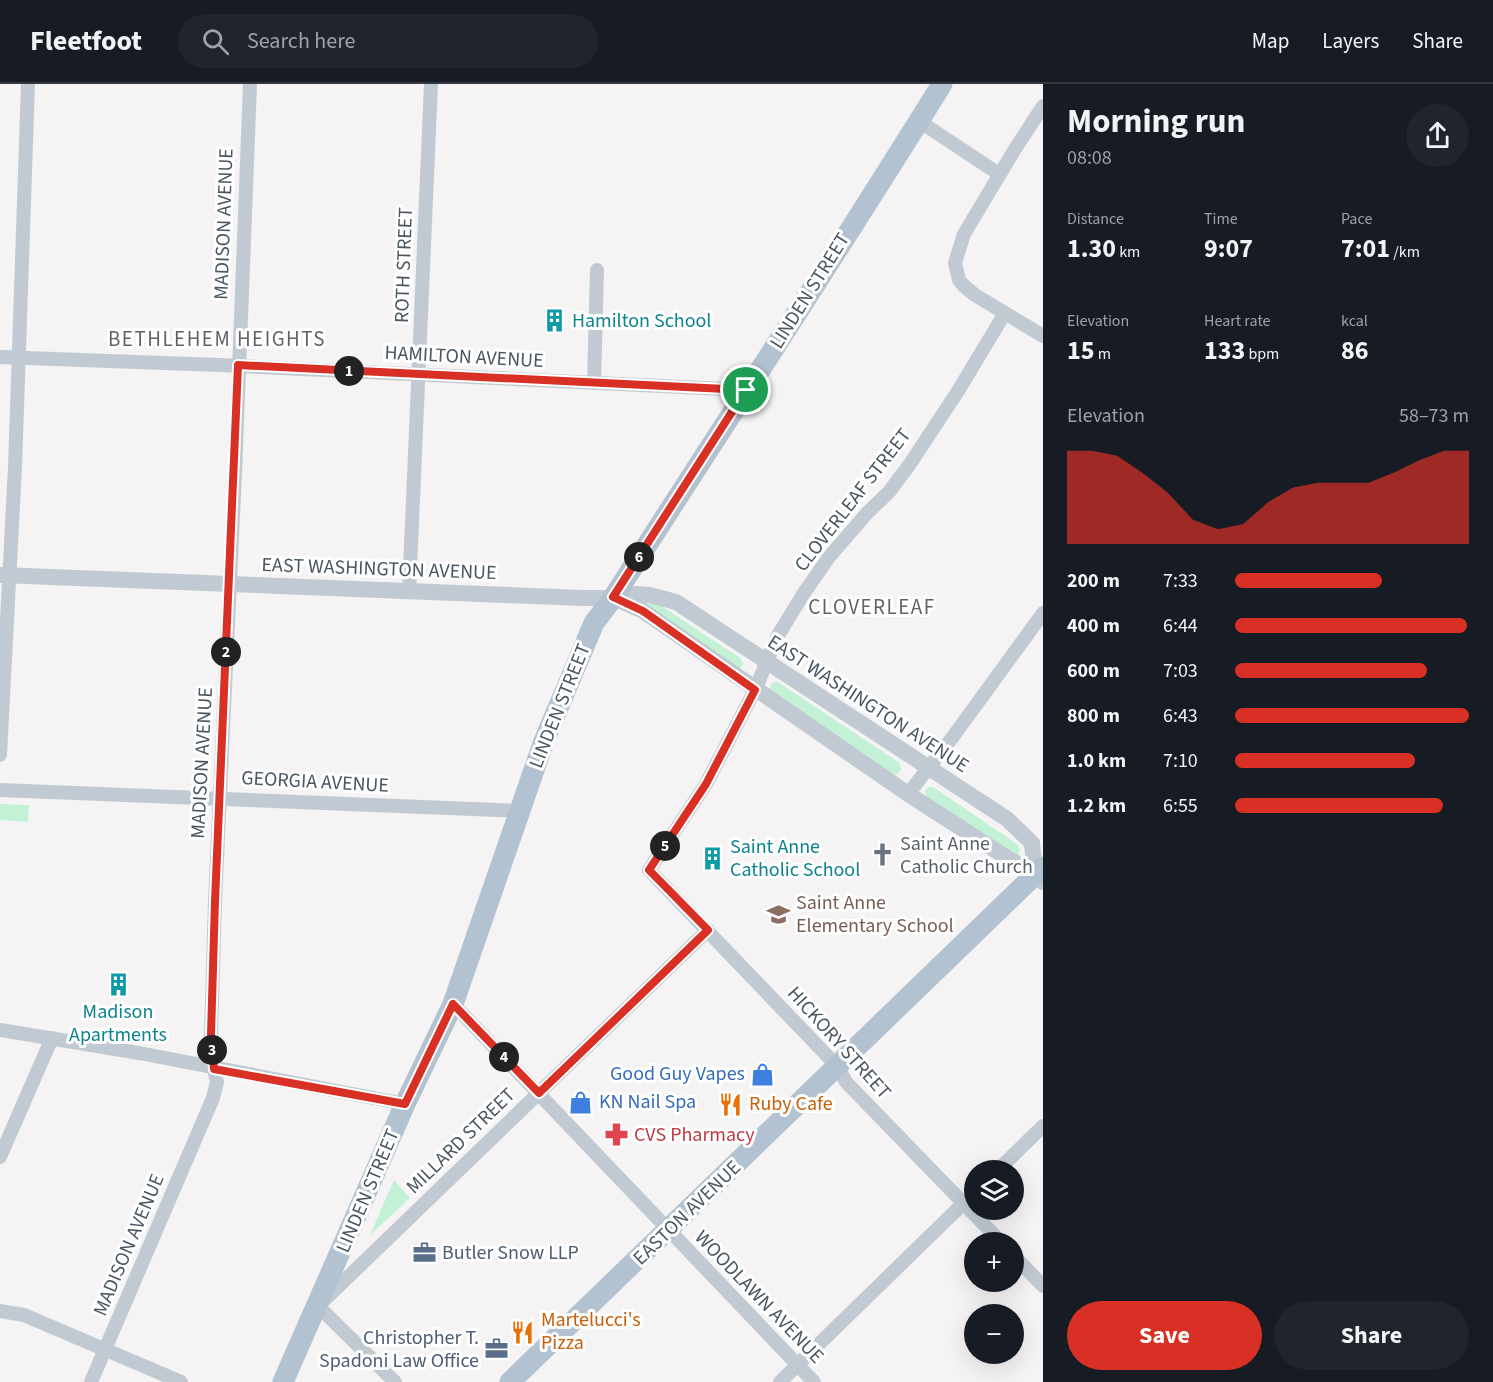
<!DOCTYPE html>
<meta charset="utf-8">
<style>
:root{--surface:#171b24;--page:#20242c;--text:#f1f3f6;--muted:#9ea1a6;--line:#363941;--accent:#d93025}
body{margin:0;font-family:"Source Sans 3",sans-serif;background:var(--page);color:var(--text);height:100vh;display:flex;flex-direction:column;font-size:22px;white-space:nowrap}
*{box-sizing:border-box;margin:0}
p{font-size:20px;color:var(--muted)}
.icon{flex:none;width:33px;height:33px;fill:none;stroke:currentColor;stroke-width:2;stroke-linecap:round;stroke-linejoin:round}
.map{position:relative;flex:1;overflow:hidden}
.sheet{display:flex;flex-direction:column;background:var(--surface);width:450px}
.sheet>*{flex:none}
.buttons{position:absolute;left:964px;top:1076px;display:grid;gap:12px}
.buttons a{display:grid;place-items:center;width:60px;height:60px;border-radius:50%;background:var(--surface);box-shadow:0 6px 24px #0002;font-size:30px}
.pin{position:absolute;display:grid;place-items:center;width:51px;height:51px;color:#fff;margin:-26px;border:3px solid #fff;border-radius:50%;box-shadow:0 2px 6px #0007}
.km{position:absolute;width:30px;height:30px;margin:-15px;border-radius:50%;background:#222;color:#fff;font-size:16px;line-height:30px;text-align:center}
.round{display:grid;place-items:center;flex:none;width:63px;height:63px;border-radius:32px;background:var(--page)}
.headline{display:flex;align-items:center;justify-content:space-between;height:102px;padding:0 24px}
h1{font-size:33px;font-weight:700;line-height:45px}
.stats{display:grid;grid-template-columns:repeat(3,1fr);gap:9px;height:102px;padding:6px 24px}
.stats div{display:grid;align-content:center}
.stats b{font-size:26px;font-weight:700}
.stats small{font-size:16px;font-weight:400}
.stats p{font-size:16px}
.chart{height:168px;padding:12px 24px}
.chart p{display:flex;justify-content:space-between}
.chart svg{width:100%;height:108px;margin-top:6px;fill:var(--accent);opacity:.7}
.button{display:flex;gap:12px;margin-top:auto;padding:12px 24px}
.button a{flex:1;height:69px;border-radius:36px;background:var(--accent);color:#fff;font-size:24px;font-weight:700;line-height:69px;text-align:center}
.button a+a{background:var(--page);color:var(--text)}
ul{padding:0 24px;list-style:none;font-size:20px}
li{display:grid;grid-template-columns:96px 72px 1fr;align-items:center;height:45px}
li i{height:15px;border-radius:8px;background:var(--accent)}
header{display:flex;align-items:center;gap:36px;box-sizing:border-box;height:84px;padding:0 30px;background:var(--surface);border-bottom:2px solid var(--line)}
header strong{font-size:28px}
nav{display:flex;gap:33px;margin-inline-start:auto;font-size:21px}
.search{width:420px;height:54px;background:var(--page);display:flex;align-items:center;gap:15px;box-sizing:border-box;padding:0 21px;border-radius:33px;color:var(--muted);font-size:22px}
main{display:flex;flex:1;min-height:0}
.map>svg:first-child{display:block}
.green{fill:#c3f1d5}
.lines{fill:none;stroke-linecap:round;stroke-linejoin:round}
.minor{stroke:#c1cad2;stroke-width:14}
.tertiary{stroke:#c1cad2;stroke-width:16}
.primary{stroke:#b3c2d1;stroke-width:21}
.route-casing{stroke:#fff;stroke-width:12}
.route{stroke:#d93025;stroke-width:8}
.labels{text-anchor:middle;dominant-baseline:central;stroke-width:6;stroke-linejoin:round;paint-order:stroke}
.street-label{font-size:20px;fill:#4a5661;stroke:#fff}
.culture-label{font-size:20px;fill:#0d838f;stroke:#fff;text-anchor:start}
.worship-label{font-size:20px;fill:#5b616d;stroke:#fff;text-anchor:start}
.education-label{font-size:20px;fill:#785e54;stroke:#fff;text-anchor:start}
.shop-label{font-size:20px;fill:#366cbe;stroke:#fff;text-anchor:end}
.food-label{font-size:20px;fill:#c56008;stroke:#fff;text-anchor:start}
.health-label{font-size:20px;fill:#be3a42;stroke:#fff;text-anchor:start}
.service-label{font-size:20px;fill:#4e5e75;stroke:#fff;text-anchor:start}
.neighbourhood-label{font-size:21px;letter-spacing:1.5px;fill:#5f6368;stroke:#fff}
</style>
<header>
<strong>Fleetfoot</strong>
<div class="search"><svg class="icon" aria-label="search" viewBox="0 0 24 24"><circle cx="10" cy="10" r="6"/><path d="M15 15l6 6"/></svg>Search here</div>
<nav><a>Map</a><a>Layers</a><a>Share</a></nav>
</header>
<main>
<div class="map">
<svg width="1043" height="1298" viewBox="0 0 1043 1298">
<rect width="100%" height="100%" fill="#f5f3f3"/>
<g class="green">
<path d="M638 517H654L740 574 743 580 741 584 736 585Z"/>
<path d="M773 598H778L900 679 901 685 898 690 891 691 772 609 770 603Z"/>
<path d="M928 703H933L1017 760 1020 766 1018 771 927 714 925 708Z"/>
<path d="M0 720 29 721 28 738 0 736Z"/>
<path d="M394 1096 410 1114 370 1151Z"/>
</g>
<g class="lines">
<g class="minor">
<path d="M1043 22 1015 65 964 150 955 179 959 196 964 202 975 211 1043 252"/>
<path d="M919 37 999 90"/>
<path d="M0 273 219 281 746 306"/>
<path d="M594 299 597 186"/>
<path d="M409 508 431 0"/>
<path d="M0 671 15 383 28 0"/>
<path d="M0 706 520 727"/>
<path d="M908 710 952 654 1043 529"/>
<path d="M453 920 814 1298"/>
<path d="M0 946 139 969 405 1020"/>
<path d="M0 1073 52 954"/>
<path d="M998 1086 1043 1042"/>
<path d="M1001 1158 846 998 838 983 649 786 706 700 755 606 777 553 804 509 829 473 868 428 889 408 910 380 958 307 1005 229"/>
<path d="M1014 1172 1043 1202"/>
<path d="M0 1227 24 1231 181 1298"/>
<path d="M91 1298 213 1014 217 998 214 985 211 950 215 817 235 390 250 0"/>
<path d="M395 1298 318 1222 708 846"/>
<path d="M780 1298 975 1108"/>
</g>
<g class="tertiary">
<path d="M0 491 583 514H613L636 510 650 511 676 518 1007 735 1032 759 1035 790"/>
<path d="M614 514 643 527 908 710 1009 775 1035 790 1043 798"/>
</g>
<g class="primary">
<path d="M283 1298 405 1020 453 920 544 657 594 539 613 514C723 342 835 173 942 0"/>
<path d="M510 1298 1043 783"/>
</g>
</g>
<g class="lines">
<defs>
<path id="route" d="M238 281 746 306 613 513 643 527 755 606 706 700 649 786 708 846 539 1009 453 920 405 1020 214 985 211 950 215 817Z"/>
</defs>
<use href="#route" class="route-casing"/>
<use href="#route" class="route"/>
</g>
<defs>
<symbol id="building-bare" viewBox="-9 -9 18 18"><path d="M-4-6H4V6H1V3H-1V6H-4ZM-2.5-4.3h1.7v1.8h-1.7ZM.8-4.3h1.7v1.8H.8ZM-2.5-1h1.7V.8h-1.7ZM.8-1h1.7V.8H.8Z" fill="#0f9aa8" stroke="#fff" stroke-width="2.5" paint-order="stroke"/></symbol>
<symbol id="church-bare" viewBox="-9 -9 18 18"><path d="M-1.2-6h2.4v3.5h3.3v2.4h-3.3V6h-2.4V-.1h-3.3v-2.4h3.3Z" fill="#6b7280" stroke="#fff" stroke-width="2.5" paint-order="stroke"/></symbol>
<symbol id="school-bare" viewBox="-9 -9 18 18"><path d="M0-5L7-2L0 1L-7-2ZM-4 1L0 2.5L4 1V4Q0 6-4 4Z" fill="#8d6e63" stroke="#fff" stroke-width="2.5" paint-order="stroke"/></symbol>
<symbol id="shop-bare" viewBox="-9 -9 18 18"><path d="M-5-2.5h2.3a2.7 3.5 0 0 1 5.4 0H5L5.5 6h-11ZM-1.5-2.5h3a1.5 2.3 0 0 0-3 0Z" fill="#3f7fe0" stroke="#fff" stroke-width="2.5" paint-order="stroke"/></symbol>
<symbol id="restaurant-bare" viewBox="-9 -9 18 18"><path d="M-5-6h1v4h1v-4h1v4h1v-4h1v5L-1.5 .5V6h-2V.5L-5-1ZM5-6V6H3V1.5H1.5Q1.5-4 5-6Z" fill="#e8710a" stroke="#fff" stroke-width="2.5" paint-order="stroke"/></symbol>
<symbol id="pharmacy-bare" viewBox="-9 -9 18 18"><path d="M-2-6h4v4h4v4h-4v4h-4v-4h-4v-4h4Z" fill="#e0444e" stroke="#fff" stroke-width="2.5" paint-order="stroke"/></symbol>
<symbol id="office-bare" viewBox="-9 -9 18 18"><path d="M-6-3h4V-5.5h4V-3h4V5H-6ZM-1-4.5V-3h2v-1.5ZM-6 0V1H6V0Z" fill="#5c6f8a" stroke="#fff" stroke-width="2.5" paint-order="stroke"/></symbol>
</defs>
<g fill-rule="evenodd">
<use href="#building-bare" x="538" y="220" width="33" height="33"/>
<use href="#church-bare" x="866" y="754" width="33" height="33"/>
<use href="#building-bare" x="696" y="758" width="33" height="33"/>
<use href="#school-bare" x="762" y="814" width="33" height="33"/>
<use href="#building-bare" x="102" y="884" width="33" height="33"/>
<use href="#shop-bare" x="746" y="974" width="33" height="33"/>
<use href="#shop-bare" x="564" y="1002" width="33" height="33"/>
<use href="#restaurant-bare" x="714" y="1004" width="33" height="33"/>
<use href="#pharmacy-bare" x="600" y="1034" width="33" height="33"/>
<use href="#office-bare" x="408" y="1152" width="33" height="33"/>
<use href="#restaurant-bare" x="506" y="1232" width="33" height="33"/>
<use href="#office-bare" x="480" y="1248" width="33" height="33"/>
</g>
<g class="labels">
<g class="street-label">
<text transform="translate(224 140) rotate(-88)">MADISON AVENUE</text>
<text transform="translate(404 181) rotate(-88)">ROTH STREET</text>
<text transform="translate(810 207) rotate(-58)">LINDEN STREET</text>
<text transform="translate(464 273) rotate(3)">HAMILTON AVENUE</text>
<text transform="translate(853 416) rotate(-52)">CLOVERLEAF STREET</text>
<text transform="translate(379 485) rotate(2)">EAST WASHINGTON AVENUE</text>
<text transform="translate(868 620) rotate(33)">EAST WASHINGTON AVENUE</text>
<text transform="translate(560 622) rotate(-68)">LINDEN STREET</text>
<text transform="translate(202 679) rotate(-87)">MADISON AVENUE</text>
<text transform="translate(315 698) rotate(3)">GEORGIA AVENUE</text>
<text transform="translate(839 959) rotate(48)">HICKORY STREET</text>
<text transform="translate(461 1057) rotate(-44)">MILLARD STREET</text>
<text transform="translate(368 1107) rotate(-67)">LINDEN STREET</text>
<text transform="translate(687 1129) rotate(-44)">EASTON AVENUE</text>
<text transform="translate(129 1161) rotate(-67)">MADISON AVENUE</text>
<text transform="translate(759 1213) rotate(46)">WOODLAWN AVENUE</text>
</g>
<g class="culture-label">
<text x="572" y="237">Hamilton School</text>
<text x="730" y="763">Saint Anne<tspan x="730" dy="23">Catholic School</tspan></text>
<text x="118" y="928" text-anchor="middle">Madison<tspan x="118" dy="23">Apartments</tspan></text>
</g>
<g class="worship-label">
<text x="900" y="760">Saint Anne<tspan x="900" dy="23">Catholic Church</tspan></text>
</g>
<g class="education-label">
<text x="796" y="819">Saint Anne<tspan x="796" dy="23">Elementary School</tspan></text>
</g>
<g class="shop-label">
<text x="745" y="990">Good Guy Vapes</text>
<text x="599" y="1018" text-anchor="start">KN Nail Spa</text>
</g>
<g class="food-label">
<text x="749" y="1020">Ruby Cafe</text>
<text x="541" y="1236">Martelucci's<tspan x="541" dy="23">Pizza</tspan></text>
</g>
<g class="health-label">
<text x="634" y="1051">CVS Pharmacy</text>
</g>
<g class="service-label">
<text x="442" y="1169">Butler Snow LLP</text>
<text x="479" y="1254" text-anchor="end">Christopher T.<tspan x="479" dy="23">Spadoni Law Office</tspan></text>
</g>
<g class="neighbourhood-label">
<text x="217" y="255">BETHLEHEM HEIGHTS</text>
<text x="872" y="523">CLOVERLEAF</text>
</g>
</g>
</svg>
<div class="buttons">
<a><svg class="icon" aria-label="layers" viewBox="0 0 24 24"><path d="M12 4l9 5-9 5-9-5zM3 14l9 5 9-5"/></svg></a>
<a>+</a>
<a>−</a>
</div>
<div class="pin" style="left:746px;top:306px;background:#1e9e55"><svg class="icon" aria-label="arrive" viewBox="0 0 24 24"><path d="M6 21V4h12l-3 4 3 4H6"/></svg></div>
<b class="km" style="left:349px;top:287px">1</b>
<b class="km" style="left:226px;top:568px">2</b>
<b class="km" style="left:212px;top:966px">3</b>
<b class="km" style="left:504px;top:973px">4</b>
<b class="km" style="left:665px;top:762px">5</b>
<b class="km" style="left:639px;top:473px">6</b>
</div>
<section class="sheet">
<div class="headline"><div><h1>Morning run</h1><p>08:08</p></div><a class="round"><svg class="icon" aria-label="share" viewBox="0 0 24 24"><path d="M12 15V3M7 8l5-5 5 5M5 13v7h14v-7"/></svg></a></div>
<div class="stats">
<div><p>Distance</p><b>1.30<small> km</small></b></div>
<div><p>Time</p><b>9:07</b></div>
<div><p>Pace</p><b>7:01<small> /km</small></b></div>
</div>
<div class="stats">
<div><p>Elevation</p><b>15<small> m</small></b></div>
<div><p>Heart rate</p><b>133<small> bpm</small></b></div>
<div><p>kcal</p><b>86</b></div>
</div>
<div class="chart"><p><span>Elevation</span>58–73 m</p>
<svg viewBox="0 0 160 44" preserveAspectRatio="none"><path d="M0 44V6L10 6L20 8L30 15L40 23L50 34L60 38L70 36L80 27L90 21L100 19L110 19L120 19L130 15L140 10L150 6L160 6V44z"/></svg>
</div>
<ul>
<li><b>200 m</b>7:33<i style="width:63%"></i></li>
<li><b>400 m</b>6:44<i style="width:99%"></i></li>
<li><b>600 m</b>7:03<i style="width:82%"></i></li>
<li><b>800 m</b>6:43<i style="width:100%"></i></li>
<li><b>1.0 km</b>7:10<i style="width:77%"></i></li>
<li><b>1.2 km</b>6:55<i style="width:89%"></i></li>
</ul>
<div class="button"><a>Save</a><a>Share</a></div>
</section>
</main>
